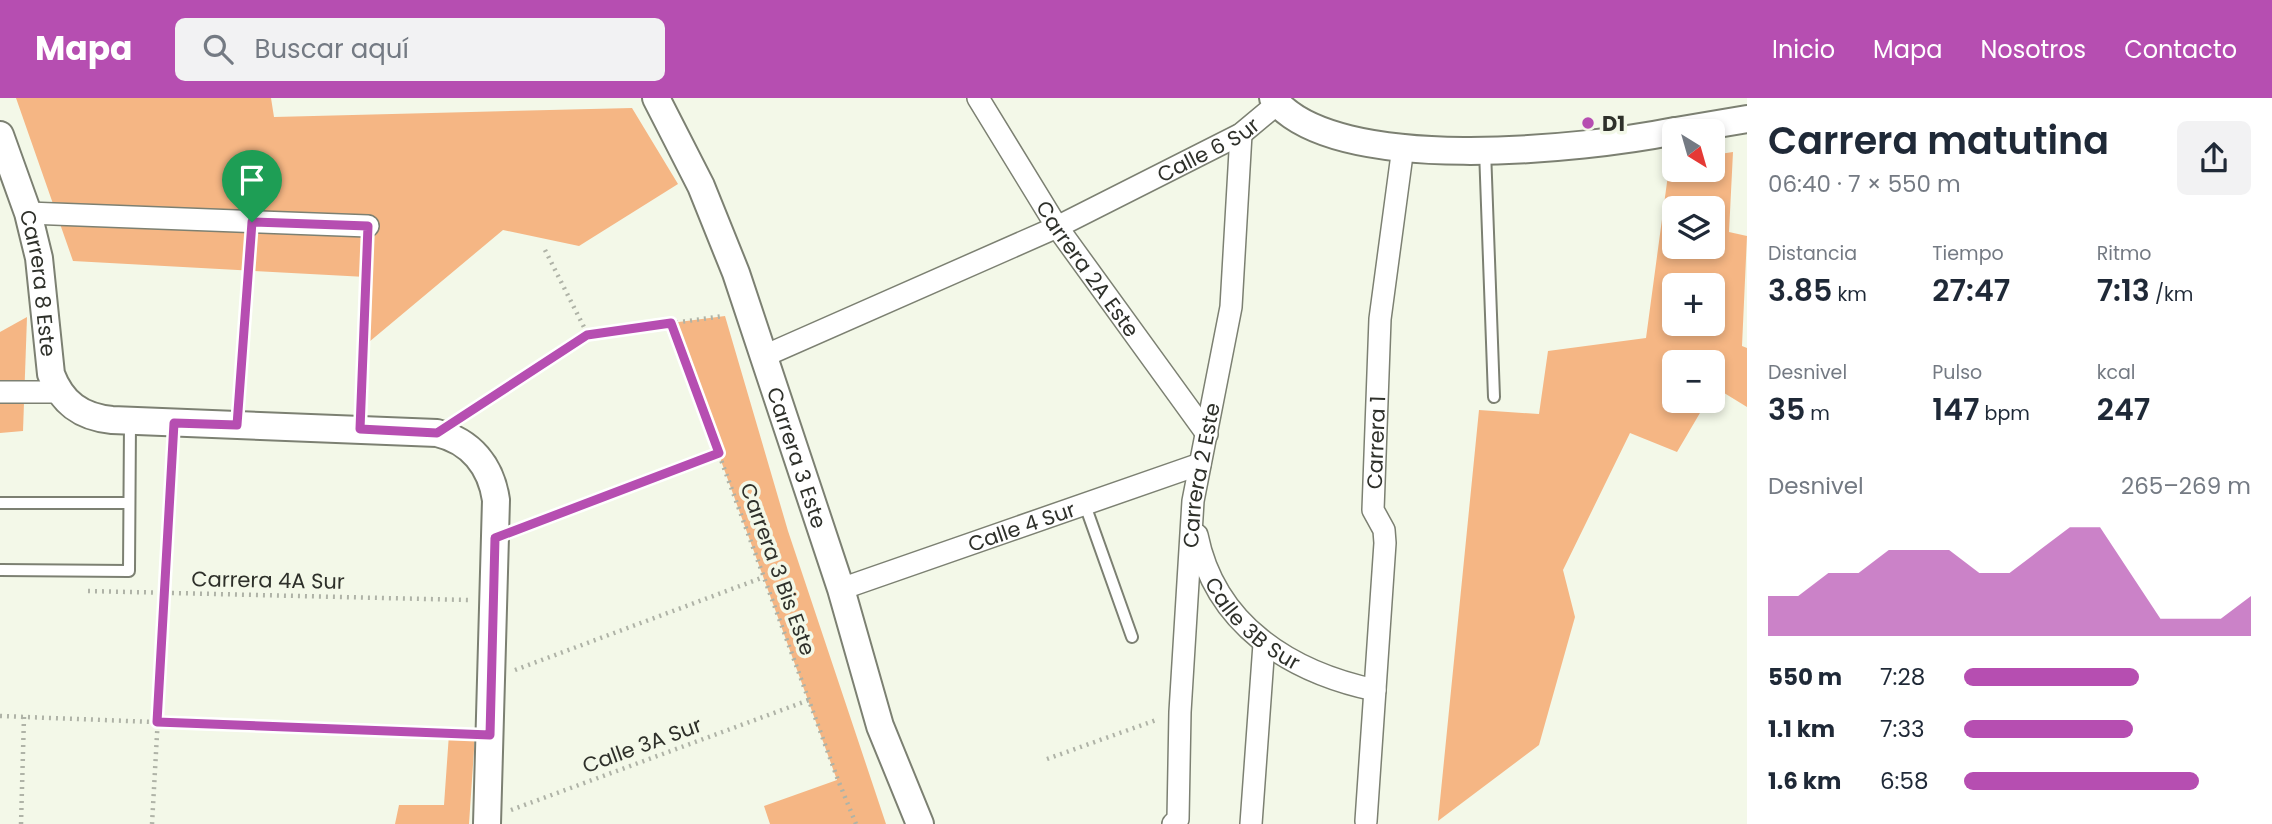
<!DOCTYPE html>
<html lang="es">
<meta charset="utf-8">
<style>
:root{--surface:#fff;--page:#f2f2f3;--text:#1f2937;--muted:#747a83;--accent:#b64eb1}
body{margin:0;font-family:Poppins,sans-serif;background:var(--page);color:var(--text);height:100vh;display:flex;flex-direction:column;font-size:26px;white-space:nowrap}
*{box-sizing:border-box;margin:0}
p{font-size:23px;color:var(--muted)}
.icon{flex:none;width:38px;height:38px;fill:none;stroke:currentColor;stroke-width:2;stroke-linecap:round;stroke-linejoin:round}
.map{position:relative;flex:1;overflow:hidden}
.drawer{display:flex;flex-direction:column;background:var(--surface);width:525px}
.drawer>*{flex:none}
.needle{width:46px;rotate:143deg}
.buttons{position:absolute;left:1662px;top:21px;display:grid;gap:14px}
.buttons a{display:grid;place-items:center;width:63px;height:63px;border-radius:10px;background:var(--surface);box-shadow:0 4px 10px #0003;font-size:35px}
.pin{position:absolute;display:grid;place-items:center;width:60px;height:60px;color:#fff;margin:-72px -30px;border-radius:50% 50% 50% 0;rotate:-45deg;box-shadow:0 0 7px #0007}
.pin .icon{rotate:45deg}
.round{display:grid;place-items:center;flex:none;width:74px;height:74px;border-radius:10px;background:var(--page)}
.headline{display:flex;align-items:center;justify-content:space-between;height:119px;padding:0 21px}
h1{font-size:38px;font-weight:600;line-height:52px}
.figures{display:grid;grid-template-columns:repeat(3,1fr);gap:10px;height:119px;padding:7px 21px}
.figures div{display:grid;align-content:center}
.figures b{font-size:30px;font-weight:600}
.figures small{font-size:19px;font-weight:400}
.figures p{font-size:19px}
.chart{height:196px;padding:14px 21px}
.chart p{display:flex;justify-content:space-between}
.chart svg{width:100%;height:126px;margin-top:7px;fill:var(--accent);opacity:.7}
ul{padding:0 21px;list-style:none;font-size:23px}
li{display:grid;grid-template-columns:112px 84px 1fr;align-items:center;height:52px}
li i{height:18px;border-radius:9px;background:var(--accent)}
header{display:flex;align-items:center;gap:42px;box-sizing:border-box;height:98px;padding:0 35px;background:var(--accent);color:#fff}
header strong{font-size:33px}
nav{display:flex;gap:38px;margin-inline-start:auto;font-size:24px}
.search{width:490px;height:63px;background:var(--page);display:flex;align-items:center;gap:18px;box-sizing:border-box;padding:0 24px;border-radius:10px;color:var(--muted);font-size:26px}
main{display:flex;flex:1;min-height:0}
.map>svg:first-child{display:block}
.green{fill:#f5b684;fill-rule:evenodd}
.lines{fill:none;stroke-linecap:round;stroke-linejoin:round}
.service-casing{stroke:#7c8072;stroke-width:14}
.minor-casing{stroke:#7c8072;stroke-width:24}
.tertiary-casing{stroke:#7c8072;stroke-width:30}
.path{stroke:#afb3a7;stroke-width:4.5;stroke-dasharray:2 5;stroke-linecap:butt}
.service{stroke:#fff;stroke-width:10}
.minor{stroke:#fff;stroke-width:21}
.tertiary{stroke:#fff;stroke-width:26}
.route-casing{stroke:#fff;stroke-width:14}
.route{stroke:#b64eb1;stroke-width:9}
.poi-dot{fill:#b64eb1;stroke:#f3f8e8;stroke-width:2.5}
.labels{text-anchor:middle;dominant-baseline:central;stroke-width:7;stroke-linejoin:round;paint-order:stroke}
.poi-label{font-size:21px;font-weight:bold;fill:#2e302a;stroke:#f3f8e8;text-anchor:start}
.street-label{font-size:21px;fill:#2e302a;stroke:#f3f8e8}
</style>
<header>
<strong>Mapa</strong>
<div class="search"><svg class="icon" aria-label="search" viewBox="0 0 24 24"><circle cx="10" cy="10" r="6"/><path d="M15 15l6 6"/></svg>Buscar aquí</div>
<nav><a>Inicio</a><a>Mapa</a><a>Nosotros</a><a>Contacto</a></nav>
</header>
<main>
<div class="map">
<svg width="1747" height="726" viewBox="0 0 1747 726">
<rect width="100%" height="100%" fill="#f3f8e8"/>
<g class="green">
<path d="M16 0H271L274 19 632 10 678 86 579 148 503 132 363 249 366 179 73 163Z"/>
<path d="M1733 54 1729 134 1747 138 1742 248 1747 250V309L1716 290 1713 293V264H1675V303H1707L1677 354 1630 335 1563 472 1575 519 1539 647 1438 723 1479 312 1539 316 1548 253 1646 240 1670 62 1675 61V72H1713V57ZM1713 110V149H1675V110ZM1675 187H1713V226H1675Z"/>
<path d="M725 218 788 433 886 726H770L764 708 837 682 671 225Z"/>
<path d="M27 219 23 333 0 335V234Z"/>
<path d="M449 636 475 637 469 726H395L399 707H444Z"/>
</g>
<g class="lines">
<defs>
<g id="service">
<path d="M1485 52 1494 299"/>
<path d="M0 405H128"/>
<path d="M1085 407 1132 539"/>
<path d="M0 472 129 473 130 324"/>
</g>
<g id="minor">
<path id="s1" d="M978 0 1057 129 1207 336"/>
<path d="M28 115 368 128"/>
<path id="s2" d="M762 259 1057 129 1241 36 1277 6"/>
<path d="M0 294H58"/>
<path id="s3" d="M1197 437C1215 527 1290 574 1375 592"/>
<path id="s4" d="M841 491 1200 366"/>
<path id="s5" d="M1366 723 1385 445 1384 432 1373 412 1380 221 1403 49"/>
<path id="s6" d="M1173 726 1178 721 1180 614 1193 403 1231 209 1241 36"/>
<path d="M1251 726 1264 546"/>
</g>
<g id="tertiary">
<path id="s7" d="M656 0 701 88 736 175 841 491 880 628 920 726"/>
<path d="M1273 0C1334 79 1586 51 1675 33"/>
<path d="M1676 33 1747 21"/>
<path id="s8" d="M0 37 28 115 39 160 51 276C62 305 81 319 112 322L437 335C471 343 491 368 496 402L487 726"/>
</g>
</defs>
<use href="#service" class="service-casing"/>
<use href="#minor" class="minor-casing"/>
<use href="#tertiary" class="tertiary-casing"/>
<g class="path">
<path d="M545 152 588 237"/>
<path d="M671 225 838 682 856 726"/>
<path d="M239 302 251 147"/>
<path d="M361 309 367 150"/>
<path d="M463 318 588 237 723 218"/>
<path d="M520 430 719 355"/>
<path d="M88 493 468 502"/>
<path d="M515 572 764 479"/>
<path d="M0 618 464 636"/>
<path d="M1047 661 1159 621"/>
<path d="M511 712 809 602"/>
<path d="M21 726 24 619"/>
<path d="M152 726 173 350"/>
</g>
<use href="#service" class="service"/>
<use href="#minor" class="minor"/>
<use href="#tertiary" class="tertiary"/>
</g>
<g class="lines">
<defs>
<path id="route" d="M252 124 368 128 360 331 437 335 587 237 671 225 719 355 495 440 490 637 157 624 174 325 237 327Z"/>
</defs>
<use href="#route" class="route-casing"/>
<use href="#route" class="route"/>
</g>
<circle class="poi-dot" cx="1588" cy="25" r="7"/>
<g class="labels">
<g class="poi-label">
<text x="1602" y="25">D1</text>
</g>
<g class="street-label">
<text stroke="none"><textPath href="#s2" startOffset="492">Calle 6 Sur</textPath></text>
<text stroke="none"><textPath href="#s1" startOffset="203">Carrera 2A Este</textPath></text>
<text stroke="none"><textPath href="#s8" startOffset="154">Carrera 8 Este</textPath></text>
<text stroke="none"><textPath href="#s5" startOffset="382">Carrera 1</textPath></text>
<text stroke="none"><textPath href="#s7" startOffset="387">Carrera 3 Este</textPath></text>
<text stroke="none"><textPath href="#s6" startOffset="352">Carrera 2 Este</textPath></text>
<text stroke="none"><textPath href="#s4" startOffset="191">Calle 4 Sur</textPath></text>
<text transform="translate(778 471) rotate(70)">Carrera 3 Bis Este</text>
<text transform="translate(268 482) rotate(1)">Carrera 4A Sur</text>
<text stroke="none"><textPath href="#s3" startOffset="108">Calle 3B Sur</textPath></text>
<text transform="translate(642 647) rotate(-20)">Calle 3A Sur</text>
</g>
</g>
</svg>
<div class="buttons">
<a><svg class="needle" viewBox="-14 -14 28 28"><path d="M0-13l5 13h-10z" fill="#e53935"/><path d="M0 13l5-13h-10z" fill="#747a83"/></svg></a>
<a><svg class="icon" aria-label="layers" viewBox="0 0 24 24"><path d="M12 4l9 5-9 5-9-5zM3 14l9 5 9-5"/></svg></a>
<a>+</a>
<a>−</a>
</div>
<div class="pin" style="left:252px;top:124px;background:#1e9e55"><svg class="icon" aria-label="arrive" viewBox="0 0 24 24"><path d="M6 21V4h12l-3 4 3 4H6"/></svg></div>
</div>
<section class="drawer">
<div class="headline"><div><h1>Carrera matutina</h1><p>06:40 · 7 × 550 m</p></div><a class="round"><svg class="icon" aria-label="share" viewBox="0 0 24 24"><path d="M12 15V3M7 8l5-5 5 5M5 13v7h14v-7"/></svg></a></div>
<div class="figures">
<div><p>Distancia</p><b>3.85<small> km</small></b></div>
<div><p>Tiempo</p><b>27:47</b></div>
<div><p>Ritmo</p><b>7:13<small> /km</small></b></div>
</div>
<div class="figures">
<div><p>Desnivel</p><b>35<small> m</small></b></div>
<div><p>Pulso</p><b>147<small> bpm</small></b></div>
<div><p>kcal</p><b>247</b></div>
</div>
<div class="chart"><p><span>Desnivel</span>265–269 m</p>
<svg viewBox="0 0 160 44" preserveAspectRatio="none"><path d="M0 44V30L10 30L20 22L30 22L40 14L50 14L60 14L70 22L80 22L90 14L100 6L110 6L120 22L130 38L140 38L150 38L160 30V44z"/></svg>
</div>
<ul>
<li><b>550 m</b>7:28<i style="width:61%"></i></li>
<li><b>1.1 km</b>7:33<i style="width:59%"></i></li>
<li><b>1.6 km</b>6:58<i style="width:82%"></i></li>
</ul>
</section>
</main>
